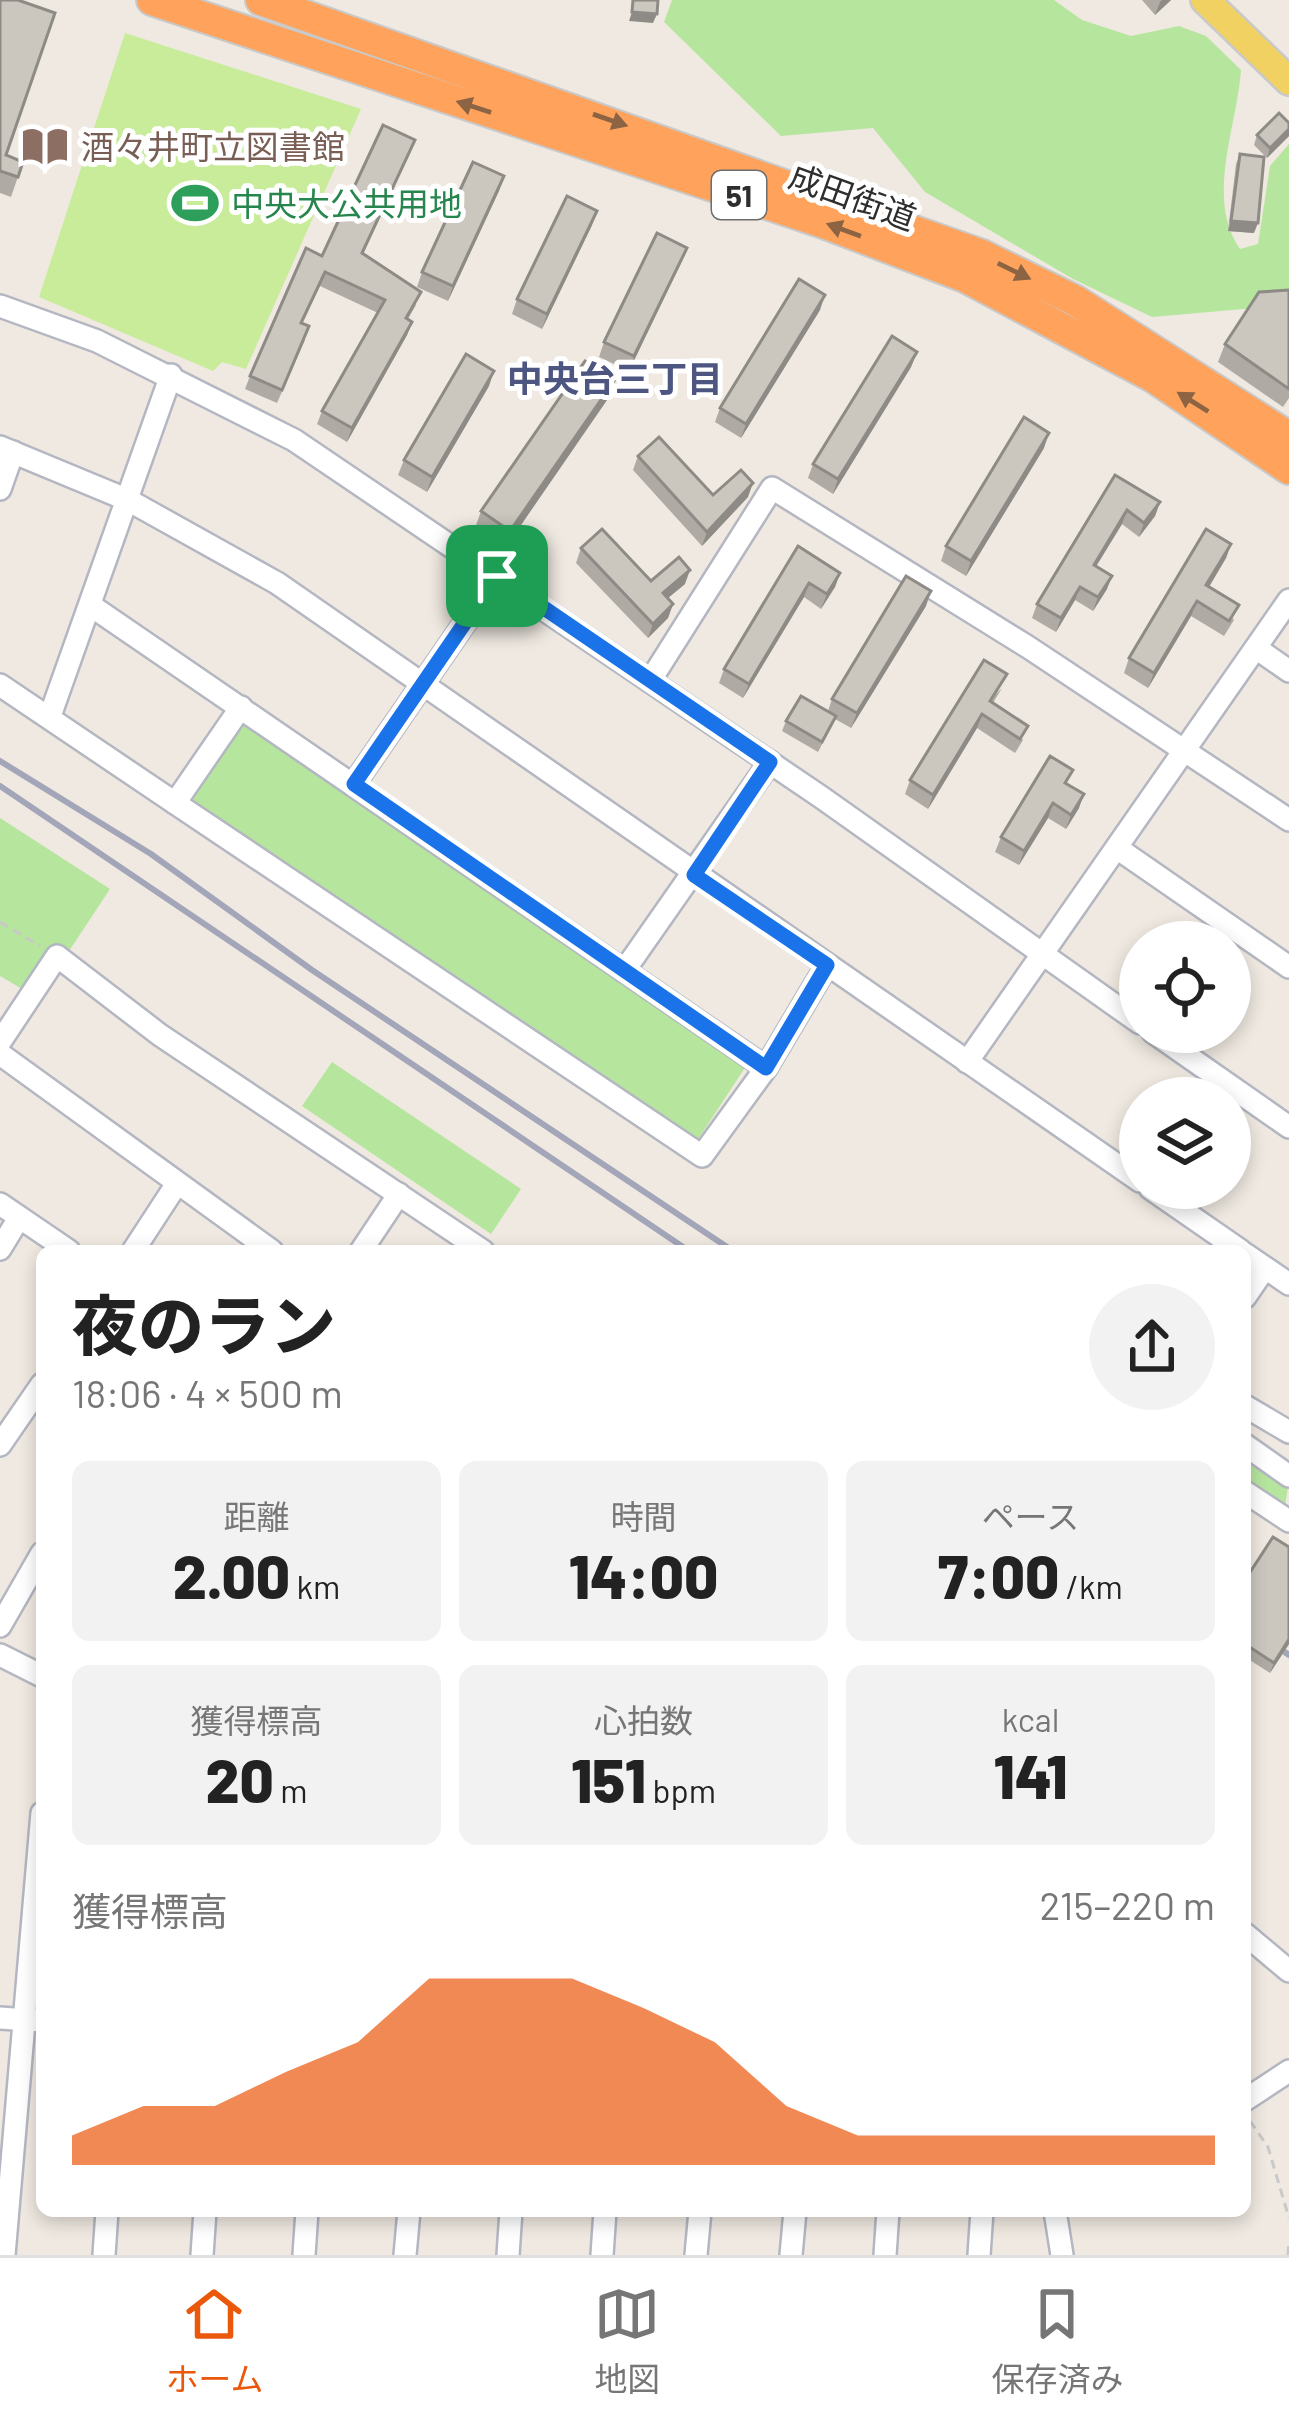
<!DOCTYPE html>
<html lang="ja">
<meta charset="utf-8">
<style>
:root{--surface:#fff;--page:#f2f2f2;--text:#222;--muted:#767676;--line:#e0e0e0;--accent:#ea580c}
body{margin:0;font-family:Barlow,"Noto Sans JP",sans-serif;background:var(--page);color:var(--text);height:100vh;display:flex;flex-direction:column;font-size:45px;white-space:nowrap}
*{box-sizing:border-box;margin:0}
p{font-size:39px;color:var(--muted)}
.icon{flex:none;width:66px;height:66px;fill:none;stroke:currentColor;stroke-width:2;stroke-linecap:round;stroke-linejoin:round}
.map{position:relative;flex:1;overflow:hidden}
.details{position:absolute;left:36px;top:1245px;width:1215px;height:972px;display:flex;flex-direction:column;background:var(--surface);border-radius:18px;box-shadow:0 6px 18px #0003}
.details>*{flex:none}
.fabs{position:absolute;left:1119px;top:921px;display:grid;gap:24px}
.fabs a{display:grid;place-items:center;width:132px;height:132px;border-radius:50%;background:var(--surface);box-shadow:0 6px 18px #0003;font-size:60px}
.pin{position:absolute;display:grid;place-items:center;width:102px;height:102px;color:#fff;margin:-51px;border-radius:24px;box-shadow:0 6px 18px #0006}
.round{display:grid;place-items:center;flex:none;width:126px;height:126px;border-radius:63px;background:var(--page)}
.summary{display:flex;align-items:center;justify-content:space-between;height:204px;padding:0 36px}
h1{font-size:66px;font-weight:800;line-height:90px}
.metrics{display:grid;grid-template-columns:repeat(3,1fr);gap:18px;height:204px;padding:12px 36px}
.metrics div{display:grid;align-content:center;border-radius:18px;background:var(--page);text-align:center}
.metrics b{font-size:60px;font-weight:800}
.metrics small{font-size:33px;font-weight:400}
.metrics p{font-size:33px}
.chart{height:336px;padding:24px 36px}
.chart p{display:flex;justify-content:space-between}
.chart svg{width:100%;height:216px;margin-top:12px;fill:var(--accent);opacity:.7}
.dock{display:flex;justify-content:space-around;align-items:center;height:168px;border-top:3px solid var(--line);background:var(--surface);font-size:33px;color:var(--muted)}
.dock a{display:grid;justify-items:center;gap:6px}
.dock .current{color:var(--accent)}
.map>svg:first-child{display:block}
.green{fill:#b6e59e}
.pitch{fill:#c9ec9a}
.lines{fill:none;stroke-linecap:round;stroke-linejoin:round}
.minor-casing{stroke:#b4b7c1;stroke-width:26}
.major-casing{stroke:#c9c9c9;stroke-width:32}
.highway-casing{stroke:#c9c9c9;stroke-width:34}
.path{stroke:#c9c9c9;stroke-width:3;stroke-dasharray:9 6;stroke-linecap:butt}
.minor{stroke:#fff;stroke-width:21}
.major{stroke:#f2d163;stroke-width:27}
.highway{stroke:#ffa35c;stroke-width:30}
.rail{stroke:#a3a6b8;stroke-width:6}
.wall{fill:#afaba4}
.shaded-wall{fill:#8e8b86}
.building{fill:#cbc7bf;stroke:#8e8b86;stroke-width:3}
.oneway{fill:#8c6343}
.route-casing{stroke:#fff;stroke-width:24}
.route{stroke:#1a73e8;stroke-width:15}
.labels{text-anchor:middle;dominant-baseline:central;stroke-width:10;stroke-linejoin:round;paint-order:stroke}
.shield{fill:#fff;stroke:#6d6d6d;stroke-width:3}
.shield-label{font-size:30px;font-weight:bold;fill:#2e2e2e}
.education-label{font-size:33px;fill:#785e54;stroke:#fff;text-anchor:start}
.street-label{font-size:33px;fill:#2e2e2e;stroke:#fff}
.leisure-label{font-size:33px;fill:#27864d;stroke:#fff;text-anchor:start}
.neighbourhood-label{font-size:36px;font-weight:bold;fill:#4d5680;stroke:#fff}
</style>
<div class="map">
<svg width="1289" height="2255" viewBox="0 0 1289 2255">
<rect width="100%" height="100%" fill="#efe9e1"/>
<g class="green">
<path d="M672 0H1054L1082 20 1131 36 1179 26 1206 36 1241 70C1237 127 1205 199 1240 249L1258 244 1270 166 1289 144V305L1152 317 1073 279 925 192 873 128 781 136 664 22Z"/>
<path d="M246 722 746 1066 697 1141 175 803Z"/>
<path d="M0 818 110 889 67 954 24 990 0 976Z"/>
<path d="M332 1062 521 1189 491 1234 302 1106Z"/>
<path d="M1245 1458 1288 1487 1285 1506 1245 1481Z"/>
</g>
<path class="pitch" d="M125 33 361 109 246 369 222 362 213 371 39 297Z"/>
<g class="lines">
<defs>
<g id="minor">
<path d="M0 306 97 341 294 440 821 797 1140 1023"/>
<path d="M0 447 128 500 277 583 1140 1181"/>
<path d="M0 489 13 452"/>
<path d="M90 605 766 1068"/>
<path d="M1256 648 1289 671"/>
<path d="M650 681 772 488 1028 647 1289 820"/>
<path d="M0 685 175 803 241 707"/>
<path d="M50 716 171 375"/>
<path d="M354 784 497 576"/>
<path d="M175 803 702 1156 766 1068 827 965"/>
<path d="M1117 848 1289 967"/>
<path d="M624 971 770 762"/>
<path d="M1153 1032 1289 1127"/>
<path d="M0 1042 57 956 160 1035 483 1251"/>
<path d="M0 1054 272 1251"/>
<path d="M967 1062 1289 600"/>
<path d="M1150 1188 1241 1251"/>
<path d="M0 1204 69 1251"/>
<path d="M0 1249 19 1218"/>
<path d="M133 1251 176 1185"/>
<path d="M361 1251 399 1194"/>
<path d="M1245 1254 1289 1284"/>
<path d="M1245 1297 1265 1268"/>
<path d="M1245 1406 1289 1432"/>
<path d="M0 1445 42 1384"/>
<path d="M1245 1445 1289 1476"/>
<path d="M1245 1492 1289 1521"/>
<path d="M0 1626 42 1553"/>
<path d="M0 1655 42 1676"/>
<path d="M1245 1934 1289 1971"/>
<path d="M0 2018 42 2021"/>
<path d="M1245 2100 1289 2071"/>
<path d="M1055 2211 1062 2255"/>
<path d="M4 2255 42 1813"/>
<path d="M104 2255 107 2211"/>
<path d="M202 2255 205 2211"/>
<path d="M304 2255 307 2211"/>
<path d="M405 2255 409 2211"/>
<path d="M508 2255 511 2211"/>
<path d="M602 2255 605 2211"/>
<path d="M696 2255 700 2211"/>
<path d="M791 2255 795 2211"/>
<path d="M885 2255 888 2211"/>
<path d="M979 2255 982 2211"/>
</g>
<path id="major" d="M1205 0 1289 81"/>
<g id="highway">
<path d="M152 0 821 222 965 277 1153 377 1289 469"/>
<path d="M261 0 982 255 1076 301 1289 437"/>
</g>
</defs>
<use href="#minor" class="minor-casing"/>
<use href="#major" class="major-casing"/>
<use href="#highway" class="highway-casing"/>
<g class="path">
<path d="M0 922 40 946"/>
<path d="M1250 2121 1268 2147 1289 2218"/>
<path d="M1288 2255 1289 2241"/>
</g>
<use href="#minor" class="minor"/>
<use href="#major" class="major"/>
<use href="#highway" class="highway"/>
<g class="rail">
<path d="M0 761 151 854 312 970 733 1251"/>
<path d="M0 786 689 1251"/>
<path d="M1245 1625 1289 1655"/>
</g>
</g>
<g class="wall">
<path d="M0 0 6 155 23 162 11 197 0 193Z"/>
<path d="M1142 0H1171L1155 15Z"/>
<path d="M1257 135 1289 136 1267 158 1254 145Z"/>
<path d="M415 140 363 254 416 305 408 319 412 322 407 335 347 442 317 424 322 411 378 313 320 286 302 323 305 340 277 403 245 389 250 376 322 256Z"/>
<path d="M1240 154 1254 233 1228 231 1236 164Z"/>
<path d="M504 176 448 301 417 287 422 272Z"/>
<path d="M592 225 542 329 512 314 517 299Z"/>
<path d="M687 248 629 371 599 357 604 342Z"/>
<path d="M1289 290V398L1283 407 1218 362 1225 344Z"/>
<path d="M820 310 741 438 715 422 720 408Z"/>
<path d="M917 352 911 367 833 494 808 478 813 464Z"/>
<path d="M489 386 427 492 398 475 404 460Z"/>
<path d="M607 400 503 551 474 531 481 511Z"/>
<path d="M1044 448 966 576 941 561 946 546Z"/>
<path d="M638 456 713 495 748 497 702 546 633 470Z"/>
<path d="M1115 475 1160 502 1155 516 1139 537 1122 524 1096 566 1107 589 1093 611 1075 600 1056 632 1032 618 1037 604Z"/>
<path d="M1231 544 1226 558 1209 587 1234 620 1224 636 1191 616 1148 688 1124 673 1129 658Z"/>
<path d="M798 546 840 573 835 587 821 609 804 597 743 698 719 683 724 669Z"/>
<path d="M581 548 651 581 685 584 668 598 673 604 668 618 648 638 576 563Z"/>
<path d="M926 606 851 728 835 719 818 752 782 731 786 721 828 711 832 699Z"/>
<path d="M1002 688 993 703 1023 740 1015 753 977 728 928 809 905 794 910 780Z"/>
<path d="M1067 784 1079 808 1066 829 1048 818 1019 865 995 852 1001 837Z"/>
<path d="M1289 1547V1644L1270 1673 1245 1657V1580Z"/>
</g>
<g class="shaded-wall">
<path d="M1162 0H1171L1155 15 1160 2Z"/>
<path d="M632 12 657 14 653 23 629 21Z"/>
<path d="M1289 129V136L1267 158 1270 148Z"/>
<path d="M504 176 499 191 448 301 453 286Z"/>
<path d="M597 211 592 225 542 329 547 314Z"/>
<path d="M1231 221 1258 223 1254 233 1228 231Z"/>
<path d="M687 248 681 263 629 371 634 356Z"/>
<path d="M825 295 820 310 741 438 746 424Z"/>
<path d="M412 322 407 335 347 442 352 428Z"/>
<path d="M917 352 911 367 833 494 838 479Z"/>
<path d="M494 371 489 386 427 492 432 477Z"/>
<path d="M614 381 607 400 503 551 510 531Z"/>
<path d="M1049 433 1044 448 966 576 971 561Z"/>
<path d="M753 483 748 497 702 546 707 532Z"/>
<path d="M1160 502 1155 516 1139 537 1144 523Z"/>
<path d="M1127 510 1122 524 1089 578 1094 565Z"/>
<path d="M1231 544 1226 558 1201 600 1206 585Z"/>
<path d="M690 570 685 584 657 607 663 593Z"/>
<path d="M840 573 835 587 821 609 827 594Z"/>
<path d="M1112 576 1107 589 1093 611 1098 597Z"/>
<path d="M809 583 804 597 743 698 749 684Z"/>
<path d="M1080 587 1075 600 1056 632 1061 618Z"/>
<path d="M931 591 926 606 851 728 857 713Z"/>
<path d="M1197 601 1191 616 1148 688 1154 673Z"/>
<path d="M673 604 668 618 648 638 653 624Z"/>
<path d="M982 714 977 728 928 809 933 795Z"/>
<path d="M1084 794 1079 808 1066 829 1071 815Z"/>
<path d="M1053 803 1048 818 1019 865 1024 851Z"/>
<path d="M1289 1639V1644L1270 1673 1274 1663Z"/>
</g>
<g class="building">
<path d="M0 0H18L55 13 6 155 23 162 18 177 0 171Z"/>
<path d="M633 0H658L657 14 632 12Z"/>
<path d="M1279 113 1289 123V129L1270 148 1257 135Z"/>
<path d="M383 125 415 140 362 253 421 292 406 318 412 322 352 428 322 411 385 300 325 272 301 323 309 326 282 390 250 376 306 248 322 256Z"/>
<path d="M1240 154 1264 157 1258 223 1231 221Z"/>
<path d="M473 162 504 176 453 286 422 272Z"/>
<path d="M567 196 597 211 547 314 517 299Z"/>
<path d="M657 233 687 248 634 356 604 342Z"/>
<path d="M799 279 825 295 746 424 720 408Z"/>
<path d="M1289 290V389L1225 344 1259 292Z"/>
<path d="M892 336 917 352 838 479 813 464Z"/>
<path d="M466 354 494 371 432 477 404 460Z"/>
<path d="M585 361 614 381 510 531 481 511Z"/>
<path d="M1024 417 1049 433 971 561 946 546Z"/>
<path d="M659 437 713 495 741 470 753 483 707 532 638 456Z"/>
<path d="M1115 475 1160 502 1144 523 1127 510 1094 565 1112 576 1098 597 1080 587 1061 618 1037 604Z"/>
<path d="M602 529 651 581 679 557 690 570 663 593 673 604 653 624 581 548Z"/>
<path d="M1206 529 1231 544 1206 585 1239 605 1229 621 1197 601 1154 673 1129 658Z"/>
<path d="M798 546 840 573 827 594 809 583 749 684 724 669Z"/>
<path d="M906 576 931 591 857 713 832 699Z"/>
<path d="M984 660 1007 674 990 701 1028 726 1020 739 982 714 933 795 910 780Z"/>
<path d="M801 696 836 716 822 742 786 721Z"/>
<path d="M1050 756 1073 770 1065 783 1084 794 1071 815 1053 803 1024 851 1001 837Z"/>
<path d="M1273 1537 1289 1547V1639L1274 1663 1245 1644V1580Z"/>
</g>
<defs><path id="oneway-solid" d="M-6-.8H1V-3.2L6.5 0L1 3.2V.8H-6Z" transform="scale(3)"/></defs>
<g class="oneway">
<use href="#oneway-solid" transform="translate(474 107) rotate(-162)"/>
<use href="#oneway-solid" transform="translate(610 120) rotate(19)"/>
<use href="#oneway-solid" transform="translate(844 230) rotate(-160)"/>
<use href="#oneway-solid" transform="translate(1014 271) rotate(26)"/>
<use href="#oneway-solid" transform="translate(1193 402) rotate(-148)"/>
</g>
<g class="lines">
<defs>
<path id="route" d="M497 576 770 762 694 875 827 965 766 1068 354 784Z"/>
</defs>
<use href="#route" class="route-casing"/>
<use href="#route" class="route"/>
</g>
<defs>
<symbol id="library-bare" viewBox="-9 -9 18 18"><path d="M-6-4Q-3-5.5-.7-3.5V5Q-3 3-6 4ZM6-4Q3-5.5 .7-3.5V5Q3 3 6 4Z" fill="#8d6e63" stroke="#fff" stroke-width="2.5" paint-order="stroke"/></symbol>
<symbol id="stadium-bare" viewBox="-9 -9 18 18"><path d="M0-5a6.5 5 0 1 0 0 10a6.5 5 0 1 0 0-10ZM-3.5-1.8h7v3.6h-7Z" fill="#2e9e5b" stroke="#fff" stroke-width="2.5" paint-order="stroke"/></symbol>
</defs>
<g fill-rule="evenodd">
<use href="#library-bare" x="12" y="113" width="66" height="66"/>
<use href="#stadium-bare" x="162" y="170" width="66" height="66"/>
</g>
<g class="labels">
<rect class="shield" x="712" y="171" width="54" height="48" rx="9"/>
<g class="shield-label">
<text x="739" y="195">51</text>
</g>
<g class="education-label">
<text x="81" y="146">酒々井町立図書館</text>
</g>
<g class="street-label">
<text transform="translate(853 196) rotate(20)">成田街道</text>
</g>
<g class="leisure-label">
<text x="231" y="203">中央大公共用地</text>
</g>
<g class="neighbourhood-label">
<text x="615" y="377">中央台三丁目</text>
</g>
</g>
</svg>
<div class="fabs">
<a><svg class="icon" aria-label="locate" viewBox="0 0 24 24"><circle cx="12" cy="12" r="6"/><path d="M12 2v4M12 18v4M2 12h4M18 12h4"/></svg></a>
<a><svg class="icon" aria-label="layers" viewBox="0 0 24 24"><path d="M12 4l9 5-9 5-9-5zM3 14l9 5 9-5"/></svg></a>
</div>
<div class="pin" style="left:497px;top:576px;background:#1e9e55"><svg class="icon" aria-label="arrive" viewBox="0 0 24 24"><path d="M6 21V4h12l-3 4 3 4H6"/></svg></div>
<section class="details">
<div class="summary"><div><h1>夜のラン</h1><p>18:06 · 4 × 500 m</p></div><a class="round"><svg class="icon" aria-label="share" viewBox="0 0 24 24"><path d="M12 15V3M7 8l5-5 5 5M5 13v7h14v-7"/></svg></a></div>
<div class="metrics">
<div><p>距離</p><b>2.00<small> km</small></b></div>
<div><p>時間</p><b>14:00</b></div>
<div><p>ペース</p><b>7:00<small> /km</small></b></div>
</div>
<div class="metrics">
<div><p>獲得標高</p><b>20<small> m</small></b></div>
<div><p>心拍数</p><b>151<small> bpm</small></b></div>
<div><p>kcal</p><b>141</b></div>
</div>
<div class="chart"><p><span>獲得標高</span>215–220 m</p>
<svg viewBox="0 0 160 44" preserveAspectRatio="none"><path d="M0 44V38L10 32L20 32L30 25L40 19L50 6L60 6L70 6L80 12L90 19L100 32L110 38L120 38L130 38L140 38L150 38L160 38V44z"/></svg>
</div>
</section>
</div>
<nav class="dock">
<a class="current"><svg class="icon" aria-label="home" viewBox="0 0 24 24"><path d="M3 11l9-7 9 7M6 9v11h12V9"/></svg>ホーム</a>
<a><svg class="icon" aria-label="map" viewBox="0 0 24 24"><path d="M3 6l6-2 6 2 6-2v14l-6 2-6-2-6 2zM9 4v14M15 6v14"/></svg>地図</a>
<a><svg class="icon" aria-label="saved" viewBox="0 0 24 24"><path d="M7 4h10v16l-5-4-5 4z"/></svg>保存済み</a>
</nav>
